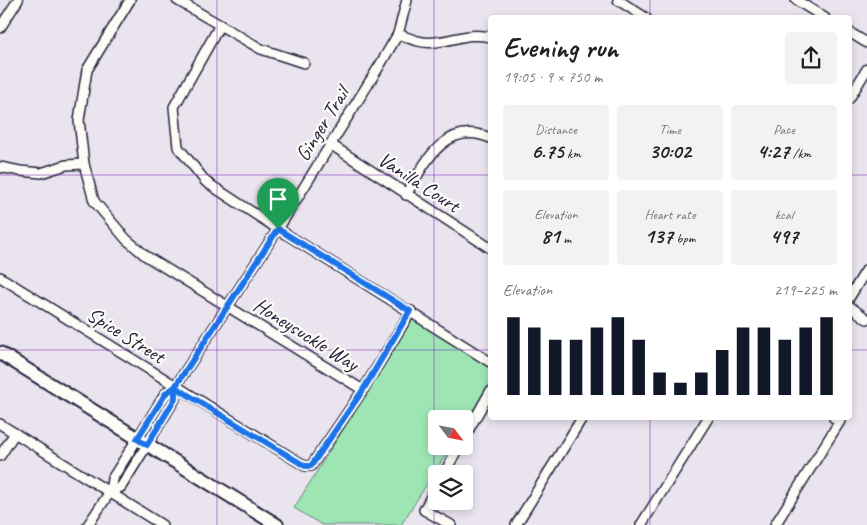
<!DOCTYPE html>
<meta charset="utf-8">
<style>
:root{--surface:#fff;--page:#f2f2f2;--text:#202124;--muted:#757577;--accent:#111827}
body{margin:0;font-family:Caveat,sans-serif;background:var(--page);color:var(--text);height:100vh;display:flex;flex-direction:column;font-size:19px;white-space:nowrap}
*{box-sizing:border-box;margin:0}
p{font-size:16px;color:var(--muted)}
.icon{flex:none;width:28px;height:28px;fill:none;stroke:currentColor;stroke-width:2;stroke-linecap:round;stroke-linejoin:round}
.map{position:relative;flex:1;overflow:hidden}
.side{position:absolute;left:488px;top:15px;width:364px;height:405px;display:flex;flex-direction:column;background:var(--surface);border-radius:5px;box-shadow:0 2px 8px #0003}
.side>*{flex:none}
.needle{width:32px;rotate:122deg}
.controls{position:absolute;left:428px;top:410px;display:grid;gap:10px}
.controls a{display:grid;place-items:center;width:45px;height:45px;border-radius:5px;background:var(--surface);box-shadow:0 2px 8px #0003;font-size:25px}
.pin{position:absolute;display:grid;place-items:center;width:42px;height:42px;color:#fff;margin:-51px -21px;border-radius:50% 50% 50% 0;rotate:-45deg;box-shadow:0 0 5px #0007}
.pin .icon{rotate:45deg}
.round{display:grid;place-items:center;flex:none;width:52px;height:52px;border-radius:5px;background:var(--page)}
.head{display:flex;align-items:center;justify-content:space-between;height:85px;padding:0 15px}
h1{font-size:28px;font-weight:700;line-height:38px}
.figures{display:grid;grid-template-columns:repeat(3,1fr);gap:8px;height:85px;padding:5px 15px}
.figures div{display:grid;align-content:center;border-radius:5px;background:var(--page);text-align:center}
.figures b{font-size:21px;font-weight:700}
.figures small{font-size:14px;font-weight:400}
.figures p{font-size:14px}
.chart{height:140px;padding:10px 15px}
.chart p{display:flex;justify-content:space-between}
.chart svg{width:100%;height:90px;margin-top:5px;stroke:var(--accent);stroke-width:6}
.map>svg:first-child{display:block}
.green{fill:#9de6b4;stroke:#608478}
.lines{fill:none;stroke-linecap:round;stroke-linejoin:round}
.street-casing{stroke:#22223b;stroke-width:12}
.secondary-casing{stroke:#22223b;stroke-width:16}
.street{stroke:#fdfcf7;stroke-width:9}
.secondary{stroke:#fdfcf7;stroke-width:12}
.route-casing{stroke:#fff;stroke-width:10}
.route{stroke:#1a73e8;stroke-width:6}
.grid{fill:none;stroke:#7b2cbf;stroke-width:1;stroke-opacity:0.55}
.labels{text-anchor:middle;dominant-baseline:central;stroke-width:4.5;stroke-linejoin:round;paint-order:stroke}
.street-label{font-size:21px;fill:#22223b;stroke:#fdfcf7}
</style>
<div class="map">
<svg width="867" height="525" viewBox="0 0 867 525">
<rect width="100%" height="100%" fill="#eae4ef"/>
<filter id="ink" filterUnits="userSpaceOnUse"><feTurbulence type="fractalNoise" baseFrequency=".02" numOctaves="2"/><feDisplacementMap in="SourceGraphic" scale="10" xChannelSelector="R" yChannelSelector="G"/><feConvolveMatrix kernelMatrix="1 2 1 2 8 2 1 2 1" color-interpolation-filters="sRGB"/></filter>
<g filter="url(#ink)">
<path class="green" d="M413 318 490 366V383L464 425V419H436V446H451L401 525H322L294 508Z"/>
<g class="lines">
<defs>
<g id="street">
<path d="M130 0 87 70 79 120 84 164 94 201 126 239 146 256 363 390"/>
<path d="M177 0 261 49 304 63"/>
<path d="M618 0 646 18"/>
<path d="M796 0 825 18"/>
<path d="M220 25 174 107 178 147 206 182 278 229 490 362"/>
<path d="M0 28 18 0"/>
<path d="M849 32 867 43"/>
<path d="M398 34C411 39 422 44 436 42 456 40 469 32 490 37"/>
<path d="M849 99 867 69"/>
<path d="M330 144 490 248"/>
<path d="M0 167 20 171 41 173 66 165 84 164"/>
<path d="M406 195C424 164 445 119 490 138"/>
<path d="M0 277 305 466H311L363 390 411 311"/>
<path d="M849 298 867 269"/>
<path d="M849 306 867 319"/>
<path d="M0 424 162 525"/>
<path d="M464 438 490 392"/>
<path d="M0 456 15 433"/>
<path d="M444 474 459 446"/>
<path d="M436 487 424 510 451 525"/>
<path d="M110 492 121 487 147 445 175 399V387"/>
<path d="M88 525 110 492 112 479 166 393 175 387 278 229 380 65 398 34 407 0"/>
<path d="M516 525 582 418"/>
<path d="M641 525 708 418"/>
<path d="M775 525 840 421 834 418"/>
</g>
<path id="secondary" d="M0 353 277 525"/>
</defs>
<use href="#street" class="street-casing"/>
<use href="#secondary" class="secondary-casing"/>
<use href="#street" class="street"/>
<use href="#secondary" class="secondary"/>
</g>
</g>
<g class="lines" filter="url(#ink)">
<defs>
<path id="route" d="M278 229 175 387V399L147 445 137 439 166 393 175 387 305 466H311L363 390 410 311 278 229"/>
</defs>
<use href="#route" class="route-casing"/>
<use href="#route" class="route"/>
</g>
<path class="grid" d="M217 0V525M434 0V525M650 0V18M0 175H490M849 175H867M0 350H490M849 350H867M650 418V525"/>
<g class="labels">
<g class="street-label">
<text transform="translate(322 124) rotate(-58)">Ginger Trail</text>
<text transform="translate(419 182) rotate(33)">Vanilla Court</text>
<text transform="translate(306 334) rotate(32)">Honeysuckle Way</text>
<text transform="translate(126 335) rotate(32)">Spice Street</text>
</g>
</g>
</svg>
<div class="controls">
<a><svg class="needle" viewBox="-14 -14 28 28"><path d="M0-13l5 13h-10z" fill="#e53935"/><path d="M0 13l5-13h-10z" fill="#757577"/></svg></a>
<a><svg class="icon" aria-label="layers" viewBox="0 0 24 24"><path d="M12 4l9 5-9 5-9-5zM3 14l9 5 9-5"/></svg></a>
</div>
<div class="pin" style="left:278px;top:229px;background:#1e9e55"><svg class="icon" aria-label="arrive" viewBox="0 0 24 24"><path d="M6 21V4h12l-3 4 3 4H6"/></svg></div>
<section class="side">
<div class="head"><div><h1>Evening run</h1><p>19:05 · 9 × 750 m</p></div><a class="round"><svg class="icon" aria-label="share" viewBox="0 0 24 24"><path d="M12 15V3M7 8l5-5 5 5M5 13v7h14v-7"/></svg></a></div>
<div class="figures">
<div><p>Distance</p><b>6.75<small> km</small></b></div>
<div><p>Time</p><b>30:02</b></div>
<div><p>Pace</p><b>4:27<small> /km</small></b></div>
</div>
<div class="figures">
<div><p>Elevation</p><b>81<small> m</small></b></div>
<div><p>Heart rate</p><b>137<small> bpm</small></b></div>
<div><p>kcal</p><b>497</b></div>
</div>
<div class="chart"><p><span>Elevation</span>219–225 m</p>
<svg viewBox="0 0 160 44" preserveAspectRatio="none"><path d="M5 44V6M15 44V11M25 44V17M35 44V17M45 44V11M55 44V6M65 44V17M75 44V33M85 44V38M95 44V33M105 44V22M115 44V11M125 44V11M135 44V17M145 44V11M155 44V6"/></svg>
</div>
</section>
</div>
